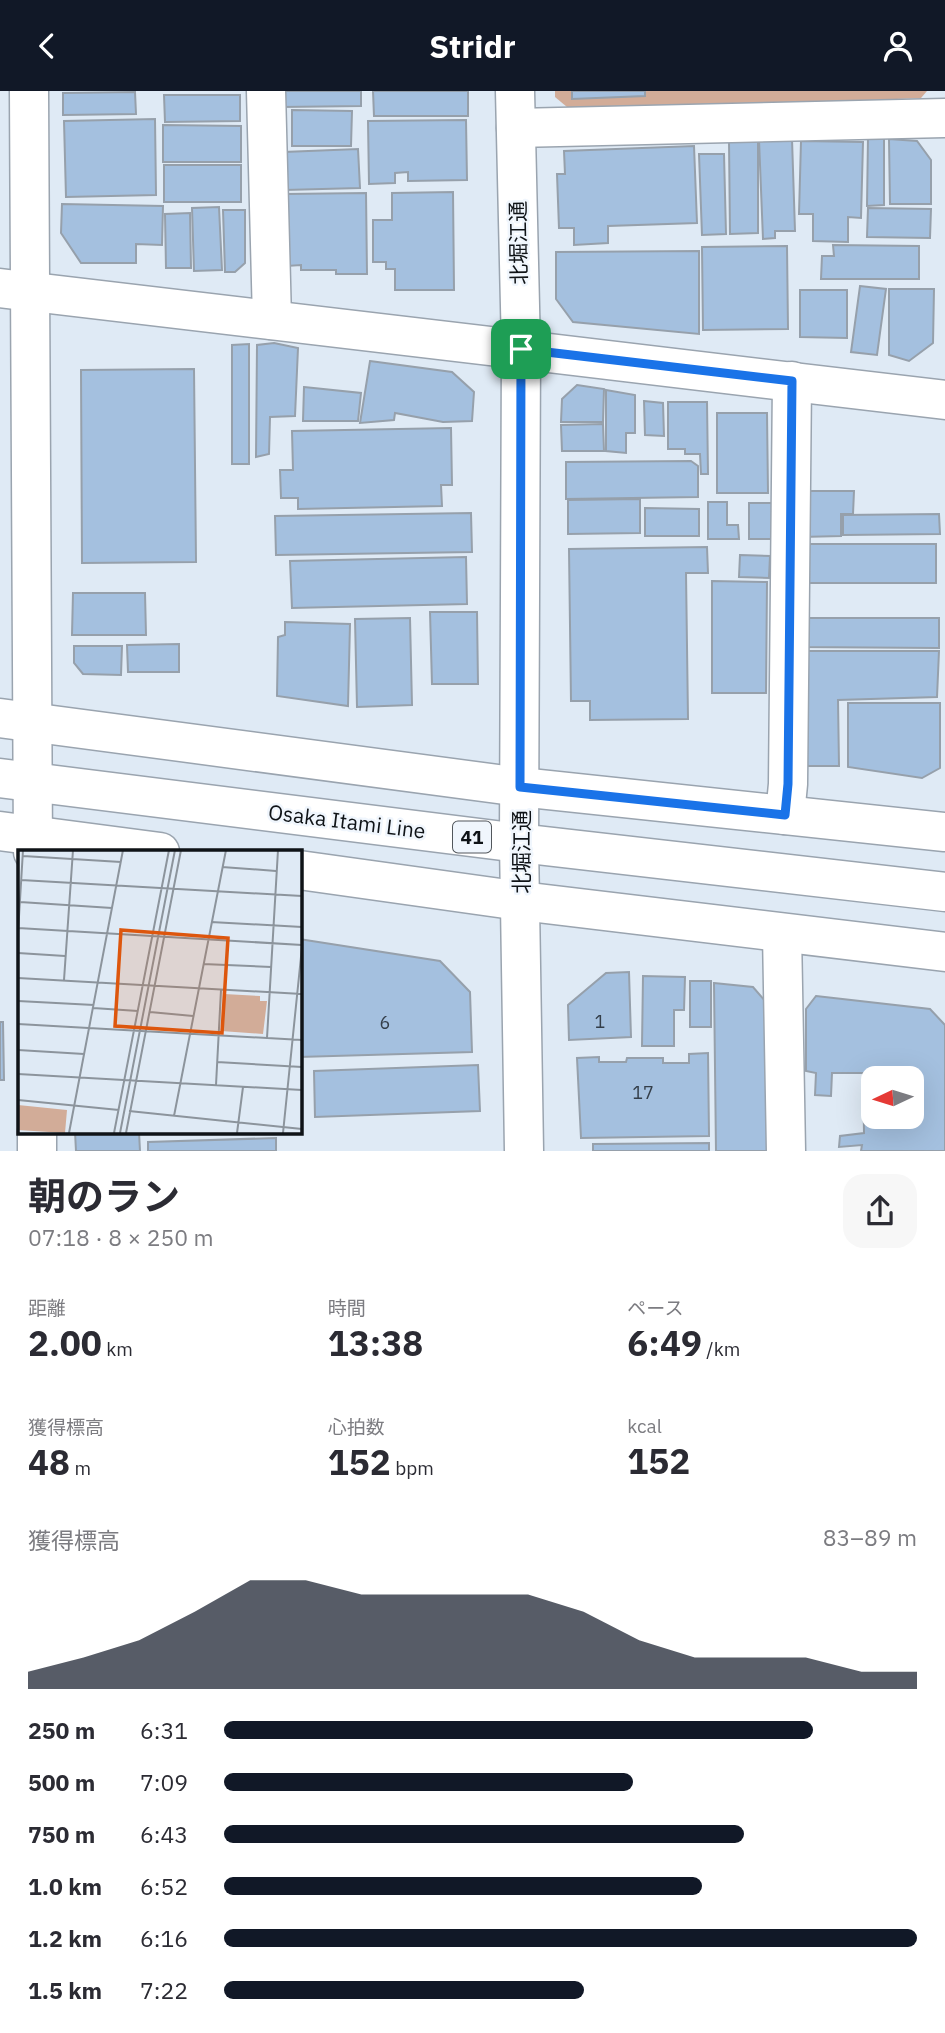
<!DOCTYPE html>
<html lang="ja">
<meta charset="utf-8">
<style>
:root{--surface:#fff;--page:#f7f7f7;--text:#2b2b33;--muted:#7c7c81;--accent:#111827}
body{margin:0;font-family:"IBM Plex Sans","Noto Sans JP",sans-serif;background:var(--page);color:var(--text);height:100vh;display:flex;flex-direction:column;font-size:26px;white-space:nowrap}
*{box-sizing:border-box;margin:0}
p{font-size:23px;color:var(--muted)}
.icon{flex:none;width:38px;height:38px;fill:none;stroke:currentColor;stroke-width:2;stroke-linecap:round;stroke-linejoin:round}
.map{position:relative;height:1060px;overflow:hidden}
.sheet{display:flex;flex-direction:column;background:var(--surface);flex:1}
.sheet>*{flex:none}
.needle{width:46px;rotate:266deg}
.controls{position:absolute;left:861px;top:975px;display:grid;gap:14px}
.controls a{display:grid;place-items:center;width:63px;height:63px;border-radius:14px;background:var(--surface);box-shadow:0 7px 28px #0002;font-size:35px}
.pin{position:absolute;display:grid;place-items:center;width:60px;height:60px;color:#fff;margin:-30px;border-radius:14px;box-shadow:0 4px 10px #0006}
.round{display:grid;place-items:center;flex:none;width:74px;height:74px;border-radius:21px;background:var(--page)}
.head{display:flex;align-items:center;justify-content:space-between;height:119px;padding:0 28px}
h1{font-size:38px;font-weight:700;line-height:52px}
.stats{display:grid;grid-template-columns:repeat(3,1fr);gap:10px;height:119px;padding:7px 28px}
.stats div{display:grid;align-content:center}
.stats b{font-size:35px;font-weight:700}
.stats small{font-size:19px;font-weight:400}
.stats p{font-size:19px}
.chart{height:196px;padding:14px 28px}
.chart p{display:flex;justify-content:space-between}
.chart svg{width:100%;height:126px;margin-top:7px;fill:var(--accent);opacity:.7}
ul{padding:0 28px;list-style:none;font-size:23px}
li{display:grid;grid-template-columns:112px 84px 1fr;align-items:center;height:52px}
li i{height:18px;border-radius:9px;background:var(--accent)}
header{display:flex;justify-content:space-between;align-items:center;height:91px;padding:0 28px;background:var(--accent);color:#fff;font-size:32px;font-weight:700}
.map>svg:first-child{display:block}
.green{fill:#d2ac98}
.building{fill:#a4c0df;stroke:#96a0ab;stroke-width:2;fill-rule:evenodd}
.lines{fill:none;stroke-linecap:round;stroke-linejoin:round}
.minor-casing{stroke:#9aa4af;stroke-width:41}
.major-casing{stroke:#9aa4af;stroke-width:41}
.minor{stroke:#fff;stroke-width:38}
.major{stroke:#fff;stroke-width:38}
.route-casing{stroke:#fff;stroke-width:14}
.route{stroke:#1a73e8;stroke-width:9}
.labels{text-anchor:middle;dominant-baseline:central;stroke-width:5;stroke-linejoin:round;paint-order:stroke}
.number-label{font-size:18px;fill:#343e49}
.shield{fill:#f0f6fd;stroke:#52575c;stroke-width:2}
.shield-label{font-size:19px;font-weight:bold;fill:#0f1317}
.street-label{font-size:21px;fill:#0f1317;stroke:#f0f6fd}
.inset-road{fill:none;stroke:#8c949c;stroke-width:2}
.view{fill:#dd560d;fill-opacity:0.15;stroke:#dd560d;stroke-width:3.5}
.inset-edge{fill:none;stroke:#0f1317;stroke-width:3.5}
</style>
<header><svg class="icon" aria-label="back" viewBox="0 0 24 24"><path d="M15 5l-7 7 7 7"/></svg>Stridr<svg class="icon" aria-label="person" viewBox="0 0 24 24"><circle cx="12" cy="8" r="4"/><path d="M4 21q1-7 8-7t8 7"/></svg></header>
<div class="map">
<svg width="945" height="1060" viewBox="0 0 945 1060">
<rect width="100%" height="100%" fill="#dfeaf5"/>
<path class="green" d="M555 0H927L921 7 573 21 555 6Z"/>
<g class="building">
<path d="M282 0H361V15L282 16Z"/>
<path d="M373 0H468V25H374Z"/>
<path d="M572 0H645V5L572 8Z"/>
<path d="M135 1 136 23 63 24V2Z"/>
<path d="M164 4H240V30L165 31Z"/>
<path d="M292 19 352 20 351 55H292Z"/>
<path d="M155 28 156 104 66 106 64 30Z"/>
<path d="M466 29 467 89 408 90V81L395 82V92L369 93 368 30Z"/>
<path d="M163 34 241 35V71H163Z"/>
<path d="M868 46H884V114L867 115Z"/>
<path d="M792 48 795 140H775V147L763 148 759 49Z"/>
<path d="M889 48 917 50 931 69V113H890Z"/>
<path d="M729 50H758V142L730 143Z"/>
<path d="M801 50 863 51 861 127 848 126V151L813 150V123H799Z"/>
<path d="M694 55 697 132 608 135V152L574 154V137H559L557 83H565L564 60Z"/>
<path d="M358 58 360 97 285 99 284 61Z"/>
<path d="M699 63H724L726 143 702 144Z"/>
<rect x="164" y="74" width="77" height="37"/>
<path d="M453 101 454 199H395V178H386V171H373V129H392V102Z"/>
<path d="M366 102 367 183H336V179H301V174L287 175 286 103Z"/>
<path d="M62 113 163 115 162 154 136 153V172H81L61 142Z"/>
<path d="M219 116 222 179 194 180 192 117Z"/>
<path d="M868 117 931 118 930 147 867 146Z"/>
<path d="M223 119H245V172L235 181H225Z"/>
<path d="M190 122 191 177H166L165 123Z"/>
<path d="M833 154 919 155V188H821L822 165H834Z"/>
<path d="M787 155 788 238 703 239 702 156Z"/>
<path d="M699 160V243L573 231 556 208V161Z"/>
<path d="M860 195 886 198 877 264 851 261Z"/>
<path d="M889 198H934L933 252 909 270 889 264Z"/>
<path d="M800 199H847V247L800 246Z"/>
<path d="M274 252 298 257 295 325 270 326 269 363 256 366 257 254Z"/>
<path d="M249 253V373H232V254Z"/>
<path d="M370 270 452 281 474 301 472 330 443 331 395 322 394 329 360 332Z"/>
<path d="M194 278 196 471 82 472 81 279Z"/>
<path d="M577 294 604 298 603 331H561L562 308Z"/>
<path d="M304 296 361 302 358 330H303Z"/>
<path d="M606 299 635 304V342H626V362L606 360Z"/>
<path d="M644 310 663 312 664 345 645 344Z"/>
<path d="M668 311H707L708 383H701L700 363H685V358H668Z"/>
<path d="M717 322H767L768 402H717Z"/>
<path d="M603 333 604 360H562L561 334Z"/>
<path d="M451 337 452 394H441L442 415 298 418V407H281L280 379H293L292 340Z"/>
<path d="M691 370 698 375V406L566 408V371Z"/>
<path d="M801 400H854L853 423H841V445L801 446Z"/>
<path d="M640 408V442L568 443V409Z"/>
<path d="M708 411H727V434H738L739 448H708Z"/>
<rect x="749" y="412" width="26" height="36"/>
<path d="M645 417 699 418V445H645Z"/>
<path d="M471 422 472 461 276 464 275 425Z"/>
<path d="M939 423 940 443 843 444V424Z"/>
<rect x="808" y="453" width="128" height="39"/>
<path d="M707 456 708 482H686L688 628 590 629V610H571L569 458Z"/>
<path d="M740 464 770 465 769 487 739 486Z"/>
<path d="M466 466 467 513 292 517 290 470Z"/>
<path d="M712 490 767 491 766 602H712Z"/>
<path d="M73 502H145L146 544H72Z"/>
<path d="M430 521H477L478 593H432Z"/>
<path d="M410 527 412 614 357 616 355 528Z"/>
<path d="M798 527H939V557L799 556Z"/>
<path d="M285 531 350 533 348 615 277 605 278 546 285 544Z"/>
<path d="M179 553V581H128L127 554Z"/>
<path d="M74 555H122L121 584 83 583 74 572Z"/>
<path d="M798 560H939L937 606 838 609 839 675H808L798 659Z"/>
<path d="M848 612H940V677L922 687 848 676Z"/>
<path d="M299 848 440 870 470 901 472 961 299 966Z"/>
<path d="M629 881 631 946 569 949 568 914 606 882Z"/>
<path d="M643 885 685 886 684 919H674V955H642Z"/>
<rect x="690" y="890" width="21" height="46"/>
<path d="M714 892 753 896 766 911 768 1060H716Z"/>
<path d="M816 905 930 918 945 934V1060H861L862 1054 839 1056 840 1045 864 1042 863 982H832L831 1005 815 1004 816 982 806 980V918ZM873 987H912V1026H873Z"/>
<path d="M0 931H3L4 989H0Z"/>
<path d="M708 962 709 1045 581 1047 577 967 599 966V971H626L627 967H663V972H689V963Z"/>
<path d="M478 974 480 1020 315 1026 314 980Z"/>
<path d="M75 1041H139L140 1060H76Z"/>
<path d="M276 1047V1060H148V1051Z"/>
<path d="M709 1052V1060H593V1053Z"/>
</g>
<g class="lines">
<defs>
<g id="minor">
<path d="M29 0 33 761"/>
<path d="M266 0 272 229"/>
<path d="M515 0 521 258 519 752 524 1060"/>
<path d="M516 37 945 27"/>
<path d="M0 197 945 309"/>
<path d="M0 627 520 696 945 741"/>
<path d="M785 724 788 693 792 290"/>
<path d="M0 740 160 761"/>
<path d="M299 779 521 810 945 861"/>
<path d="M782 842 786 1060"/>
<path d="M37 1041V1060"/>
</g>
<path id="major" d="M0 687 519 752 945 801"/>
</defs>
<use href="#minor" class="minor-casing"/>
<use href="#major" class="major-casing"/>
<use href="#minor" class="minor"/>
<use href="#major" class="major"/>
</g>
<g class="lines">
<defs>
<path id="route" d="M521 258 792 290 788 693 785 724 520 696Z"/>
</defs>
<use href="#route" class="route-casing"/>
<use href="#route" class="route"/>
</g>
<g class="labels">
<g class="number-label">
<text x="600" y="930">1</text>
<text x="385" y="931">6</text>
<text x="643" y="1001">17</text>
</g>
<rect class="shield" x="453" y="730.5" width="38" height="31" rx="5"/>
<g class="shield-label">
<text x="472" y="746">41</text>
</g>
<g class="street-label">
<text transform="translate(518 152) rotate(-91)">北堀江通</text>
<text transform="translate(347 730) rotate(7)">Osaka Itami Line</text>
<text transform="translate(521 761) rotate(-90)">北堀江通</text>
</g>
</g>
<g transform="translate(18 759)">
<rect width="284" height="284" fill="#dfeaf5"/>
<path d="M206 144 242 146V151H249L245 184 203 181ZM0 255 49 260 47 283 0 280Z" fill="#d2ac98"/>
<path class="inset-road" d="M5 6 103 12M204 17 258 21M3 30 284 46M2 52 94 58M193 72 284 77M0 78 284 95M0 83 5 0M0 103 47 106M185 114 253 117M0 128 284 144M46 130 55 0M0 151 76 155M75 158 120 161M132 162 175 166M0 174 284 190M249 188 260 0M0 200 66 204M199 212 284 217M0 224 284 240M198 235 203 140M0 250 101 260M111 261 284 279M156 266 208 0M51 283 105 0M96 283 151 0M102 283 157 0M108 283 163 0M219 283 225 237M265 283 284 97"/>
<path class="view" d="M103 80 210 88 204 183 97 176Z"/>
<rect width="284" height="284" class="inset-edge"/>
</g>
</svg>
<div class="controls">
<a><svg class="needle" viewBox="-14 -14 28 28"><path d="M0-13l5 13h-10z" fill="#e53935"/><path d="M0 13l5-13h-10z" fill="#7c7c81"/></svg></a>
</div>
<div class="pin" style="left:521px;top:258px;background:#1e9e55"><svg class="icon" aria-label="arrive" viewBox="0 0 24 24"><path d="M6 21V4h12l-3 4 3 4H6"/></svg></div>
</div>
<section class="sheet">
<div class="head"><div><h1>朝のラン</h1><p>07:18 · 8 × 250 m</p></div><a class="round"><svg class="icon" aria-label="share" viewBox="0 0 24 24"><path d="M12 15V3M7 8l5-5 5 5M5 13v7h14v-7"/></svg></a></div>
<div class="stats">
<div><p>距離</p><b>2.00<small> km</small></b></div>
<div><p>時間</p><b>13:38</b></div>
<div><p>ペース</p><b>6:49<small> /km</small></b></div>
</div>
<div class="stats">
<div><p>獲得標高</p><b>48<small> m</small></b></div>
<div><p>心拍数</p><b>152<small> bpm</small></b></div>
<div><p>kcal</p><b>152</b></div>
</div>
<div class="chart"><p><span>獲得標高</span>83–89 m</p>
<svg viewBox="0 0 160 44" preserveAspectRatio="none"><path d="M0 44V38L10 33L20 27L30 17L40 6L50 6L60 11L70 11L80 11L90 11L100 17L110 27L120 33L130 33L140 33L150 38L160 38V44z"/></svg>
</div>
<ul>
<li><b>250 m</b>6:31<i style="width:85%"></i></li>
<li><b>500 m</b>7:09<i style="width:59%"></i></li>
<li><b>750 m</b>6:43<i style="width:75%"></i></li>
<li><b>1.0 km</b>6:52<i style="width:69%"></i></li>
<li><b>1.2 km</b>6:16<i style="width:100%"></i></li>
<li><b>1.5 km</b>7:22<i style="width:52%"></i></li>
</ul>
</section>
